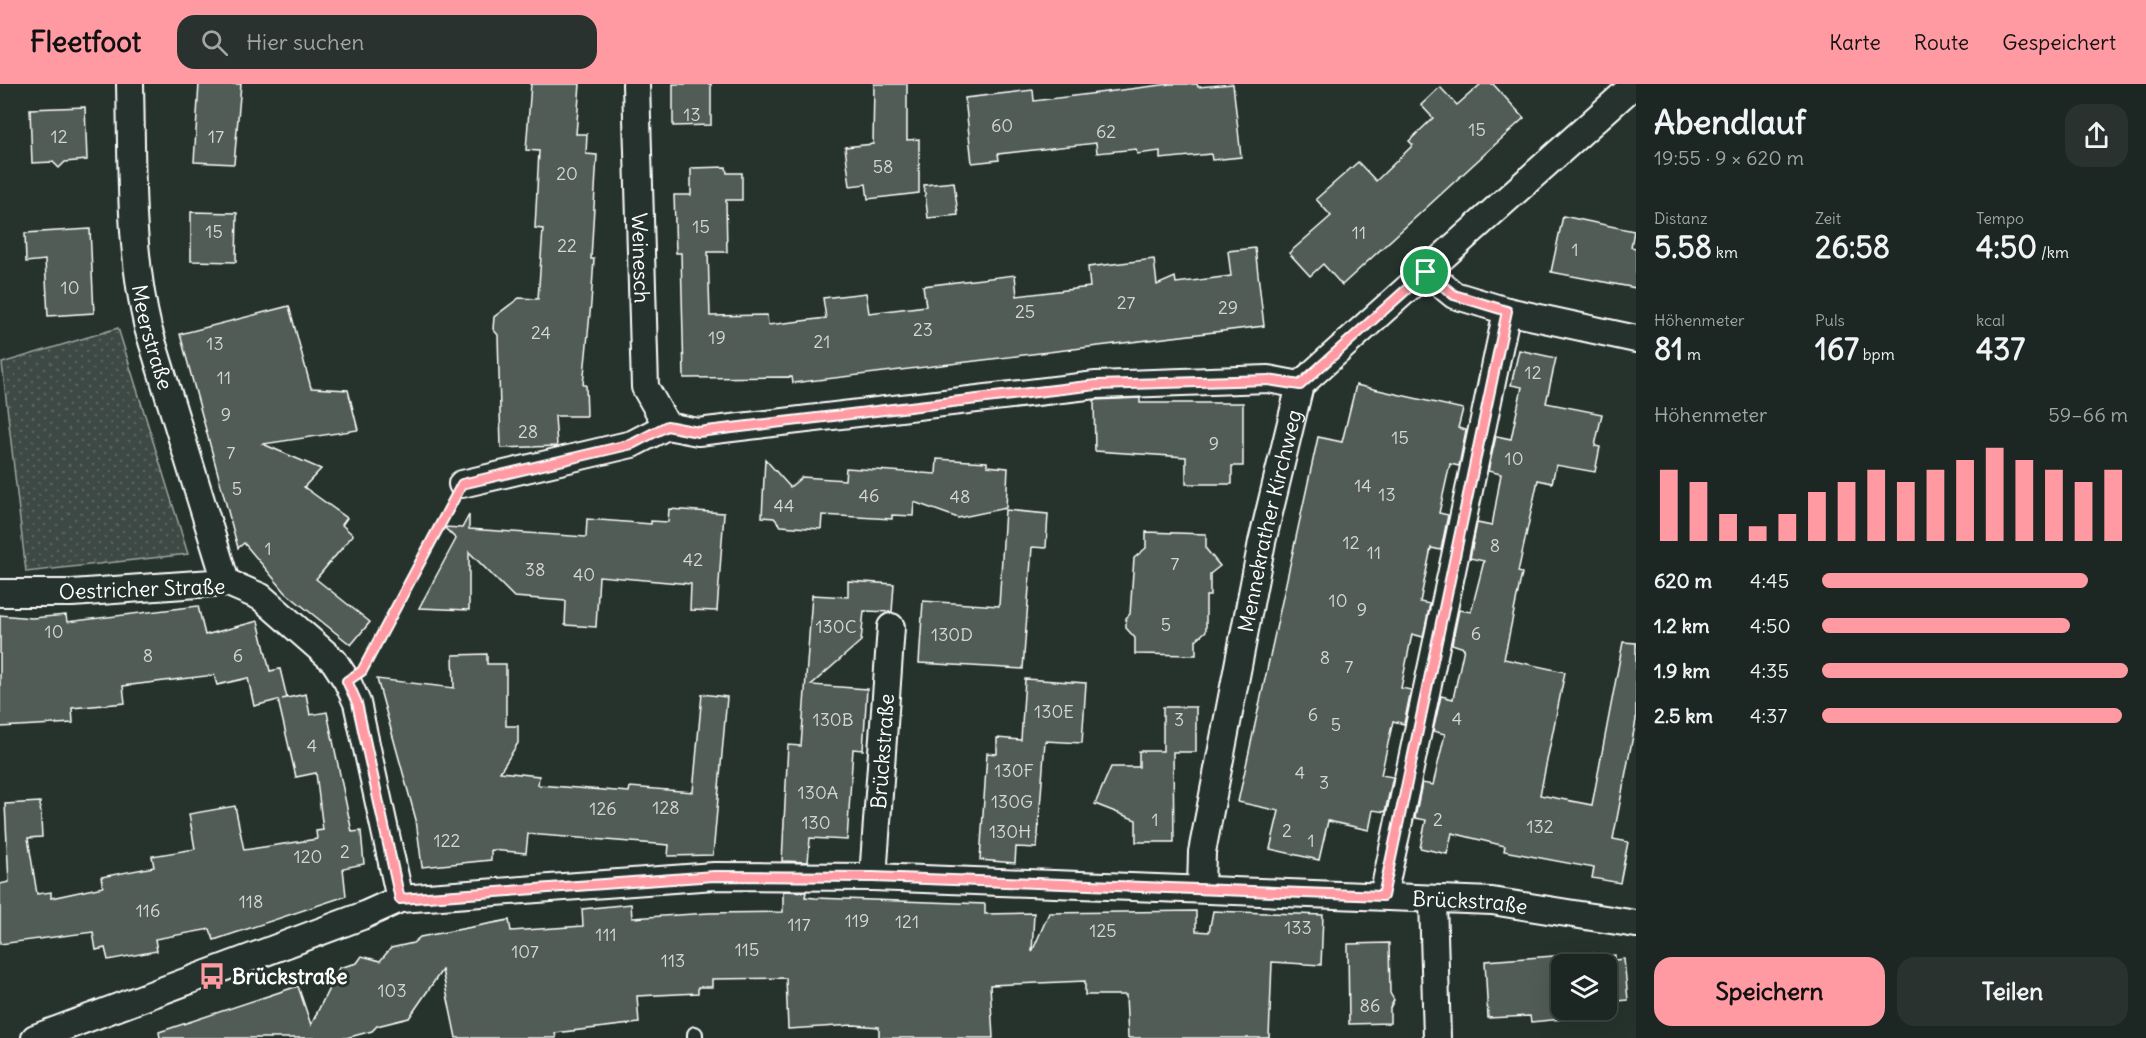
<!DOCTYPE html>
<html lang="de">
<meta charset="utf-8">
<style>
:root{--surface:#1c2622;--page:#29322f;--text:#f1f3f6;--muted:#a0a5a5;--line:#3a4340;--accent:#ff9aa2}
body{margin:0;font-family:Delius,sans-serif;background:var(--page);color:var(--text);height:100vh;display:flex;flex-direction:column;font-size:22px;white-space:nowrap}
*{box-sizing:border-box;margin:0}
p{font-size:20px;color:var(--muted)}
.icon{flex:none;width:33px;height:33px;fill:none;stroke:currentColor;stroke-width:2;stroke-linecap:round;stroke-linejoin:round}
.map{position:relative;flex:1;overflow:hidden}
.panel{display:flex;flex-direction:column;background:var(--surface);width:510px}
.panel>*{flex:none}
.fabs{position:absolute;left:1551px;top:870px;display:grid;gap:12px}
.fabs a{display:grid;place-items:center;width:66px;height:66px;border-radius:12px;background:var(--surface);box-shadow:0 6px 24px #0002,0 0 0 2px var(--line);font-size:30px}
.pin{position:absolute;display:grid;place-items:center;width:51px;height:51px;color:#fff;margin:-26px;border:3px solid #fff;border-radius:50%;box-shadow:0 2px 6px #0007}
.round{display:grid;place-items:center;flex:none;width:63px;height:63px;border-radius:18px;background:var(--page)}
.headline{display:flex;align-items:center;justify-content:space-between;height:102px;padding:0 18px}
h1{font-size:33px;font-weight:800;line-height:45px}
.metrics{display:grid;grid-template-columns:repeat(3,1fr);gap:9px;height:102px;padding:6px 18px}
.metrics div{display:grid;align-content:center}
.metrics b{font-size:30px;font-weight:800}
.metrics small{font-size:16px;font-weight:400}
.metrics p{font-size:16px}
.chart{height:168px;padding:12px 18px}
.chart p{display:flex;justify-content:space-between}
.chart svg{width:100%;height:108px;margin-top:6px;stroke:var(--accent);stroke-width:6}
.cta{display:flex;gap:12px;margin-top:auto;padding:12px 18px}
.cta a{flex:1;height:69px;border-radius:18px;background:var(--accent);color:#111;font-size:24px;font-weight:800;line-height:69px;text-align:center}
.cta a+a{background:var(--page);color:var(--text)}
ul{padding:0 18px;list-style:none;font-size:20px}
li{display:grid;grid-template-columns:96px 72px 1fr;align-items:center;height:45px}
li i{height:15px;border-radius:8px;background:var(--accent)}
header{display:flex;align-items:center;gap:36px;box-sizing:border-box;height:84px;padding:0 30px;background:var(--accent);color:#111}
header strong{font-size:28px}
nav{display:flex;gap:33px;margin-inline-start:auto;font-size:21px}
.search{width:420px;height:54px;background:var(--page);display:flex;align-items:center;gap:15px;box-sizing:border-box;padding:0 21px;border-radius:18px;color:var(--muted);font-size:22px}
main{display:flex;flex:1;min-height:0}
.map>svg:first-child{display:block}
.green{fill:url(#green-dots);stroke:#9ea4a2;stroke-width:1.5}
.building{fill:#515c57;stroke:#fff;stroke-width:1.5}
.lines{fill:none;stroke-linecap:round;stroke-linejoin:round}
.service-casing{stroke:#fff;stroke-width:18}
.minor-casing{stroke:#fff;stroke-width:30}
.path{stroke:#fff;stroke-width:4;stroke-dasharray:6 4.5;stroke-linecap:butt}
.service{stroke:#26332d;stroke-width:14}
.minor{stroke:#26332d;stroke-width:26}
.route-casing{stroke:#fff;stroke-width:12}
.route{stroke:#ff9aa2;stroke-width:8}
.labels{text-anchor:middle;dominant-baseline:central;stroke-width:6;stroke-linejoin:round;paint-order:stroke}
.number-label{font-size:18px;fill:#d4d6d5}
.street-label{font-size:21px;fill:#fff;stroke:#26332d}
.poi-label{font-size:21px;font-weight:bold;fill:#fff;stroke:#26332d;text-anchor:start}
</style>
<header>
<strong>Fleetfoot</strong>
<div class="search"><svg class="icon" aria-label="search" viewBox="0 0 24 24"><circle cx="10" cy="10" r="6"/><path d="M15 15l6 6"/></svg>Hier suchen</div>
<nav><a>Karte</a><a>Route</a><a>Gespeichert</a></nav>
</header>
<main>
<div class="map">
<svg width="1636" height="954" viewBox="0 0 1636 954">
<defs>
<pattern id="green-dots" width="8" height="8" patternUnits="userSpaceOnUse" patternTransform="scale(1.5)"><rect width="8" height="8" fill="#3e4944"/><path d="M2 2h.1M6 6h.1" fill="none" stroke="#5b6460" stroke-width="1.8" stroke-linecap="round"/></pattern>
</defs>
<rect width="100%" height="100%" fill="#26332d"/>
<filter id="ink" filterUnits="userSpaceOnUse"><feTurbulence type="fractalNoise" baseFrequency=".0167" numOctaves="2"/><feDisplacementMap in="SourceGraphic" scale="12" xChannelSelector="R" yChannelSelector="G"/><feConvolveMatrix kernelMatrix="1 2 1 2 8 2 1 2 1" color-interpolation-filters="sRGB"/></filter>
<g filter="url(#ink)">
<path class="green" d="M118 244 188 470 26 488 2 279Z"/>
<g class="building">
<path d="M199 0H241L234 80 194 78Z"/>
<path d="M531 0H580L576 50H587L586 70 597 71 591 175H594L591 219 583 301H586L587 332H555L557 362 501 364 498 251 493 245 494 233 519 214 538 215 543 145 535 144 539 67 526 66Z"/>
<path d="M673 0H711V41L673 42Z"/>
<path d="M874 0H907V56L919 55V109L868 115 866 100 850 102 845 63 873 60Z"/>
<path d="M1170 0H1197L1198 3 1233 0 1241 73 1212 76 1211 70 1160 75V67L1137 70 1136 65 1097 69 1096 59 998 70 999 76 972 79 965 14 1033 6 1034 17Z"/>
<path d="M1481 0H1493L1524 34 1342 201 1323 180 1310 192 1289 169 1331 132 1316 115 1358 78 1376 97 1413 61 1409 57 1433 34 1421 21 1440 3 1457 21Z"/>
<path d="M85 23 87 76 65 78 59 84 53 78 32 79 30 25Z"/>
<path d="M726 83 727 89H742V116H726L727 168H708L710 232 767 231 768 241 826 234 823 214 866 209 869 229 926 222 923 202 1015 191 1017 212 1090 203 1088 183 1154 175 1157 201 1175 193 1176 199 1231 192 1228 167 1255 164 1264 242 793 299 792 293 684 294 681 169H676L674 111H691V84Z"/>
<path d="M954 98 958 131 928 134 924 101Z"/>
<path d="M191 128 237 129 236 178 191 177Z"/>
<path d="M1563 132 1634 147 1631 163 1636 164V204L1551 188Z"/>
<path d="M90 145 94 229 48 232 45 176 26 178 25 149Z"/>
<path d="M289 222 311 304 348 306 358 346 263 360 321 385 304 403 347 434 342 441 353 451 316 495 370 538 351 561 286 509 244 459 238 464 180 250Z"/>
<path d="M1519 266 1556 274 1546 319 1602 330 1595 362 1600 363 1595 388 1556 381 1552 399 1538 396 1518 488 1522 489 1504 575 1565 588 1540 711 1592 721 1623 558 1636 559V636L1613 755 1628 758 1620 799 1592 794 1594 784 1504 767 1505 762 1452 749 1447 770 1420 764 1426 736 1415 734 1422 699 1433 701 1445 650 1433 647 1441 612 1453 615 1464 564 1452 560 1459 526 1471 528 1484 477 1470 474 1477 439 1492 442 1501 390 1488 387 1496 352 1511 355 1522 303 1511 301Z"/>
<path d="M1356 301 1463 325 1458 344 1466 346 1459 382 1450 380 1439 429 1448 431 1441 466 1431 464 1420 518 1430 520 1423 553 1412 550 1401 604 1411 606 1404 640 1393 637 1381 691 1393 693 1385 728 1373 726 1369 746 1328 737 1319 776 1270 765 1279 727 1238 718 1318 353 1342 358Z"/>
<path d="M1140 314V319H1243V382H1232V400H1186V373L1095 367 1094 316Z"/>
<path d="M765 375 790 403 802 393 845 396 846 384 936 390 937 375 987 378V382L1008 384 1006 424 958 434 914 418 913 432 892 431V435L822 431 821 445 781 442 774 434 762 433Z"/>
<path d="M669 425 724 429 717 527 690 526 691 500 599 492 596 543 565 541 566 517 514 513 469 468V526L419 524 456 455 444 443 462 444 469 431V445L586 453 587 435 651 440V437L668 438Z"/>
<path d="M1005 426 1048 430 1046 464 1032 463 1023 585 919 579 923 517 999 522Z"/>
<path d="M1146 448 1206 450V465L1220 482 1210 490V512H1206V547L1196 556V571L1135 570V554L1126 544V534L1130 530 1134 474 1146 464Z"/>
<path d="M848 497 894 500 892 528 864 527 861 557 811 601 867 605 863 666 853 665 847 756 810 754 808 778 782 777 788 661 801 662 812 511 848 513Z"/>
<path d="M198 522 205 551 258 537 270 587 280 585 287 614 282 615 306 610 310 631 327 628 352 748 361 747 364 780 343 784 346 812 214 856 210 845 155 855 157 867 108 876 105 864 96 866 93 848 0 860V800L9 798 5 720 40 718 42 753 28 754 37 810 51 808V814L103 803 101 793 154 783 152 772 195 765 189 730 235 722 244 766 317 755 316 747 323 746 316 689 296 693 278 616 254 622 248 594 217 601 214 591 123 602 125 619 72 624 73 639 0 643V531L32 534 66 531 67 538Z"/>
<path d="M487 570V580H506V642H518V659L500 688 539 692 538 701 629 708 630 703 693 708 702 610 727 613 713 771 668 772 669 761 528 750 526 769 491 766V776L422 783 416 736 377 595 454 604 453 571Z"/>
<path d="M1025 595 1086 599 1082 659 1045 657 1037 764 1016 763 1015 779 980 776 987 669 997 670V654L1021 656Z"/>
<path d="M1163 623H1196V668H1173L1174 758H1136V736L1095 720 1111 683H1139V667H1163Z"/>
<path d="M783 807 806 808 805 813 815 814 985 820V830L1034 829 1032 868 1049 829 1196 827V847L1209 848 1213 827 1323 831 1321 881 1272 878 1269 954H1128L1126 911H1085V897L990 901 993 954H879V943L854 941 788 945 786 894 712 895V903H698V909L637 912 639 939 555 949 556 954H456L442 886 409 934 377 942 372 947 346 954H160L159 948 298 902 311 941 339 884 357 879 362 872 380 877 391 864 413 859 420 853 509 836 511 847 583 842 582 825 631 820 632 834 709 829 783 828Z"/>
<path d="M1389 859 1390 909 1394 916 1390 924V939L1349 940 1348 860Z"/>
<path d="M1593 869 1594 873 1615 871V876L1624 875 1628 916 1606 918V880H1562V926H1572L1573 934 1531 938 1530 932 1488 934 1485 877Z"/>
</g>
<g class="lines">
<defs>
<path id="service" d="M695 950V954"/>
<g id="minor">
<path id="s1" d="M130 0C132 82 129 164 148 244L226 498"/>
<path id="s2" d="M636 0 645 303 667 342 698 348 1096 301 1268 295 1300 301"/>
<path d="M1426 188 1454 211 1507 227 1636 255"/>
<path d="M462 400 632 360 667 342"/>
<path d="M0 509H72L226 498 261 513 334 577 347 597 357 619 400 815"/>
<path id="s3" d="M873 793 891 543"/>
<path id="s4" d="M1201 804 1202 768 1262 458 1300 301 1635 0"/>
<path d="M1383 812 1507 227"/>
<path d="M1433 815 1437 954"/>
<path id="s5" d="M35 954 362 832 400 815 714 792 873 793 1492 817 1636 840"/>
</g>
</defs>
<use href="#service" class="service-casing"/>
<use href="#minor" class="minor-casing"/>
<path class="path" d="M368 576 448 426"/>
<use href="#service" class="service"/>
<use href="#minor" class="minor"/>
</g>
</g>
<g class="lines" filter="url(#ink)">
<defs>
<path id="route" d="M1426 188 1454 211 1507 227 1383 812 873 793 714 792 400 815 357 619 347 597 362 587 462 400 632 360 667 342 698 348 1096 301 1268 296 1300 301Z"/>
</defs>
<use href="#route" class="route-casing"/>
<use href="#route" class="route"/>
</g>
<defs>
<symbol id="bus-bare" viewBox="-9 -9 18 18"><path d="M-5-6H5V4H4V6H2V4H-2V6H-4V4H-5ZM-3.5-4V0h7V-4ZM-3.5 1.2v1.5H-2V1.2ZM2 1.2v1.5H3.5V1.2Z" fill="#ff9aa2" stroke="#26332d" stroke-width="2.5" paint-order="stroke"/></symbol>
</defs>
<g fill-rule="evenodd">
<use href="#bus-bare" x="193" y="873" width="38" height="38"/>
</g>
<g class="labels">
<g class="number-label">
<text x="692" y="30">13</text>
<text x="1002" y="41">60</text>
<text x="1477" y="45">15</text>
<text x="1106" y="47">62</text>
<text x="59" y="52">12</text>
<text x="216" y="52">17</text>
<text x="883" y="82">58</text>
<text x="567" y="89">20</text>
<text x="701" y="142">15</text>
<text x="214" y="147">15</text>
<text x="1359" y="148">11</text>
<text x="567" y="161">22</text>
<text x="1575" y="165">1</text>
<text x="70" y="203">10</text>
<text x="1126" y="218">27</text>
<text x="1228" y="223">29</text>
<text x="1025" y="227">25</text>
<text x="923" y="245">23</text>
<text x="541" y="248">24</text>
<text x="717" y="253">19</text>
<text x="822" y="257">21</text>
<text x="215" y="259">13</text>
<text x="1533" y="288">12</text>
<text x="224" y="293">11</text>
<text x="226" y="330">9</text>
<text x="528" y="347">28</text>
<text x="1400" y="353">15</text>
<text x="1214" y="359">9</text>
<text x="231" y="368">7</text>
<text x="1514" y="374">10</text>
<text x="1363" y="401">14</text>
<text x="237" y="404">5</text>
<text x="1387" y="410">13</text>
<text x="869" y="411">46</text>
<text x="960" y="412">48</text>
<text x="784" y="421">44</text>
<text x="1351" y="458">12</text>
<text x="1495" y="461">8</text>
<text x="268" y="464">1</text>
<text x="1374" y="468">11</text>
<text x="693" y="475">42</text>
<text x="1175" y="479">7</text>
<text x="535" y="485">38</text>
<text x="584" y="490">40</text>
<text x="1338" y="516">10</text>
<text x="1362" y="525">9</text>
<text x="1166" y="540">5</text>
<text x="836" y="542">130C</text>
<text x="54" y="547">10</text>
<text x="1476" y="549">6</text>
<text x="952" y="550">130D</text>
<text x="148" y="571">8</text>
<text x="238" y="571">6</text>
<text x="1325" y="573">8</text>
<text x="1349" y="582">7</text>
<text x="1054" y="627">130E</text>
<text x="1313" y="630">6</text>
<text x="1457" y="634">4</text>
<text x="833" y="635">130B</text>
<text x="1179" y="635">3</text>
<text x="1336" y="640">5</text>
<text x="312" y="661">4</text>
<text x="1014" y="686">130F</text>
<text x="1300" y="688">4</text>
<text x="1324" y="698">3</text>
<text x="818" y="708">130A</text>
<text x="1012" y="717">130G</text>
<text x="666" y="723">128</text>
<text x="603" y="724">126</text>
<text x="1155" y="735">1</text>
<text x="1438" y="735">2</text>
<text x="816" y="738">130</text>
<text x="1540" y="742">132</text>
<text x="1287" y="746">2</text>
<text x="1010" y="747">130H</text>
<text x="447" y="756">122</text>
<text x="1311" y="756">1</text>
<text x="345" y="767">2</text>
<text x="308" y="772">120</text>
<text x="251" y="817">118</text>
<text x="148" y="826">116</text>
<text x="857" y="836">119</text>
<text x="907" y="837">121</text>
<text x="799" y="840">117</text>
<text x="1298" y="843">133</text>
<text x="1103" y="846">125</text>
<text x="606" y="850">111</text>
<text x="747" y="865">115</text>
<text x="525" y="867">107</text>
<text x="673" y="876">113</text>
<text x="392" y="906">103</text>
<text x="1370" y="921">86</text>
</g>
<g class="street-label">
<text stroke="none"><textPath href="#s2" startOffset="174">Weinesch</textPath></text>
<text stroke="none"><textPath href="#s1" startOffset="255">Meerstraße</textPath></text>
<text stroke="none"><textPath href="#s4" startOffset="374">Mennekrather Kirchweg</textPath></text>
<text transform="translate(142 505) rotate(-2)">Oestricher Straße</text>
<text stroke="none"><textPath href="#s3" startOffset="126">Brückstraße</textPath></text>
<text stroke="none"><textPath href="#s5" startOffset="1462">Brückstraße</textPath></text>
</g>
<g class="poi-label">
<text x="232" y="892">Brückstraße</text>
</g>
</g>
</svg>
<div class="fabs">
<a><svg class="icon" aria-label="layers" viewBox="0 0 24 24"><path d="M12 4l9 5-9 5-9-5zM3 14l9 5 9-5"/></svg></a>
</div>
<div class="pin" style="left:1426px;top:188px;background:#1e9e55"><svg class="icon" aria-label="arrive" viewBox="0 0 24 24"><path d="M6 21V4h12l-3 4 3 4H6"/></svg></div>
</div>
<section class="panel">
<div class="headline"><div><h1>Abendlauf</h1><p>19:55 · 9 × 620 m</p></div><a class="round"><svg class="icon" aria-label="share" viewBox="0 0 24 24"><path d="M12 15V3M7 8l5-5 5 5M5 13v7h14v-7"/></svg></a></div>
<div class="metrics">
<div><p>Distanz</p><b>5.58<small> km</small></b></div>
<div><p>Zeit</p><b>26:58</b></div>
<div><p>Tempo</p><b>4:50<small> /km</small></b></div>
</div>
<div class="metrics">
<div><p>Höhenmeter</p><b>81<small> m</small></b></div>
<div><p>Puls</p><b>167<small> bpm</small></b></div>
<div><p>kcal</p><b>437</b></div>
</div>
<div class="chart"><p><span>Höhenmeter</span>59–66 m</p>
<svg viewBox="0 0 160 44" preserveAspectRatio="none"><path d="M5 44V15M15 44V20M25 44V33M35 44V38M45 44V33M55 44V24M65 44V20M75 44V15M85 44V20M95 44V15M105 44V11M115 44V6M125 44V11M135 44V15M145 44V20M155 44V15"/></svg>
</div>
<ul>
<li><b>620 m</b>4:45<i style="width:87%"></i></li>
<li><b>1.2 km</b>4:50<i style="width:81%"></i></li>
<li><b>1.9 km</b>4:35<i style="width:100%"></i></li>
<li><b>2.5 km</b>4:37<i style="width:98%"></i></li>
</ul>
<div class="cta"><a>Speichern</a><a>Teilen</a></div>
</section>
</main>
